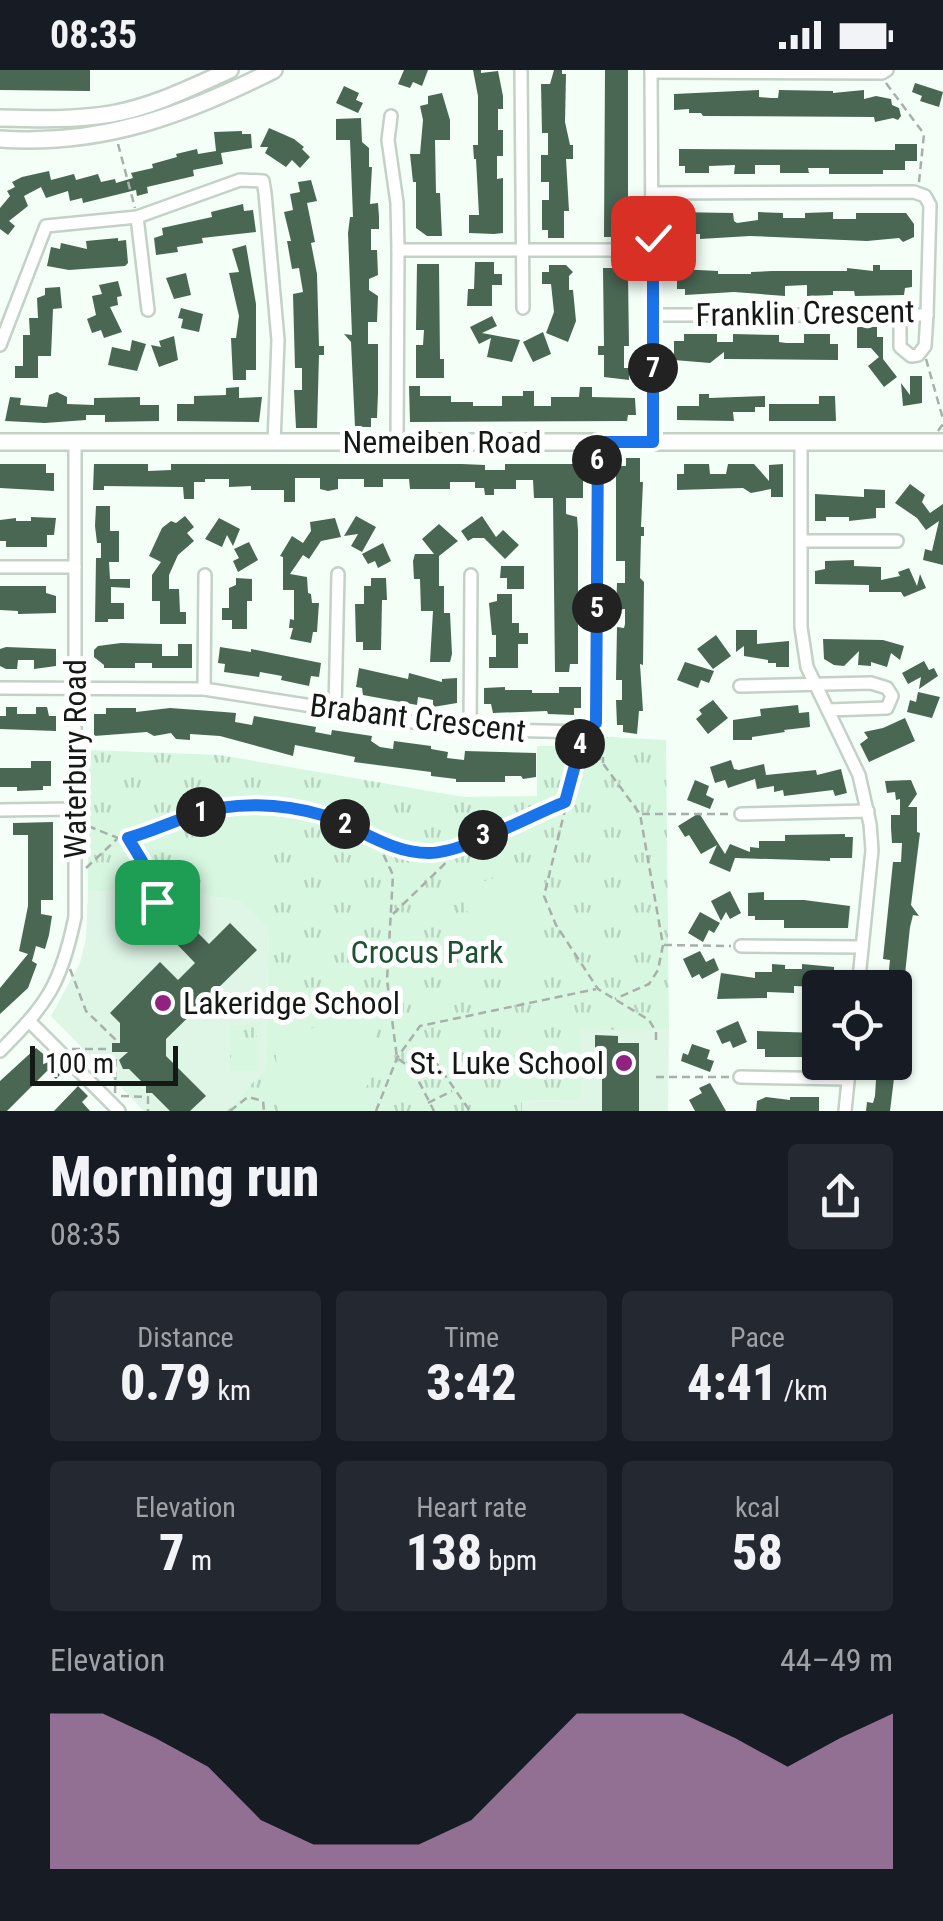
<!DOCTYPE html>
<meta charset="utf-8">
<style>
:root{--surface:#171b24;--page:#242831;--text:#f1f3f6;--muted:#9ea1a6;--accent:#c695c2}
body{margin:0;font-family:"Roboto Condensed",sans-serif;background:var(--page);color:var(--text);height:100vh;display:flex;flex-direction:column;font-size:38px;white-space:nowrap}
*{box-sizing:border-box;margin:0}
p{font-size:32px;color:var(--muted)}
.icon{flex:none;width:55px;height:55px;fill:none;stroke:currentColor;stroke-width:2;stroke-linecap:round;stroke-linejoin:round}
.map{position:relative;height:1041px;overflow:hidden}
.details{display:flex;flex-direction:column;background:var(--surface);flex:1}
.details>*{flex:none}
.controls{position:absolute;left:802px;top:900px;display:grid;gap:20px}
.controls a{display:grid;place-items:center;width:110px;height:110px;border-radius:10px;background:var(--surface);box-shadow:0 2px 8px #0004;font-size:50px}
.scale{position:absolute;left:30px;bottom:25px;width:148px;box-sizing:border-box;padding-left:10px;border:5px solid #141916;border-top:0;font-size:28px;line-height:35px;white-space:nowrap;color:#141916;-webkit-text-stroke:8px #fff;paint-order:stroke}
.pin{position:absolute;display:grid;place-items:center;width:85px;height:85px;color:#fff;margin:-42px;border-radius:20px;box-shadow:0 5px 15px #0006}
.km{position:absolute;width:50px;height:50px;margin:-25px;border-radius:50%;background:#222;color:#fff;font-size:28px;line-height:50px;text-align:center}
.round{display:grid;place-items:center;flex:none;width:105px;height:105px;border-radius:10px;background:var(--page)}
.summary{display:flex;align-items:center;justify-content:space-between;height:170px;padding:0 50px}
h1{font-size:55px;font-weight:800;line-height:75px}
.figures{display:grid;grid-template-columns:repeat(3,1fr);gap:15px;height:170px;padding:10px 50px}
.figures div{display:grid;align-content:center;border-radius:10px;background:var(--page);text-align:center}
.figures b{font-size:50px;font-weight:800}
.figures small{font-size:28px;font-weight:400}
.figures p{font-size:28px}
.chart{height:280px;padding:20px 50px}
.chart p{display:flex;justify-content:space-between}
.chart svg{width:100%;height:180px;margin-top:10px;fill:var(--accent);opacity:.7}
.status{display:flex;justify-content:space-between;align-items:center;height:70px;padding:0 50px;background:var(--surface);direction:ltr}
.status svg{height:28px;fill:currentColor}
.map>svg:first-child{display:block}
.built{fill:#dff5e6}
.grass{fill:url(#grass-tufts)}
.pitch{fill:#d7f7e0}
.building{fill:#4a6754}
.lines{fill:none;stroke-linecap:round;stroke-linejoin:round}
.street-casing{stroke:#c3d1c7;stroke-width:16}
.secondary-casing{stroke:#c3d1c7;stroke-width:20}
.path{stroke:#a7b0aa;stroke-width:2.5;stroke-dasharray:8 5;stroke-linecap:butt}
.street{stroke:#fff;stroke-width:11}
.secondary{stroke:#fff;stroke-width:15}
.route-casing{stroke:#fff;stroke-width:20}
.route{stroke:#1a73e8;stroke-width:12}
.poi-dot{fill:#922282;stroke:#fff;stroke-width:4}
.labels{text-anchor:middle;dominant-baseline:central;stroke-width:10;stroke-linejoin:round;paint-order:stroke}
.street-label{font-size:32px;fill:#141916;stroke:#fff}
.park-label{font-size:32px;fill:#1e5233;stroke:#fff}
.poi-label{font-size:32px;fill:#141916;stroke:#fff;text-anchor:start}
</style>
<div class="status"><b>08:35</b><svg viewBox="0 0 49 12"><path d="M0 12V9h3v3zM5 12V6h3v6zM10 12V3h3v9zM15 12V0h3v12zM26 1h20v11H26zM47 4h2v5h-2z"/></svg></div>
<div class="map">
<svg width="943" height="1041" viewBox="0 0 943 1041">
<defs>
<pattern id="grass-tufts" width="24" height="20" patternUnits="userSpaceOnUse" patternTransform="scale(2.5)"><rect width="24" height="20" fill="#d7f7e0"/><path d="M3 7l-1-3M5 7V3M7 7l1-3M15 17l-1-3M17 17v-4M19 17l1-3" fill="none" stroke="#b8d3bf"/></pattern>
</defs>
<rect width="100%" height="100%" fill="#f3fff7"/>
<g class="built">
<path d="M163 818 239 831 269 859 265 999 227 1041H144L51 946 80 893 86 869 88 822Z"/>
<path d="M580 959H669L668 1041H522L521 1031 574 1030Z"/>
</g>
<g class="grass">
<path d="M607 667 666 670 669 959 580 960 581 1026 574 1030 522 1031V1041H227L265 999 269 859 239 831 163 818 88 822V680L219 685 464 727 537 726V676H589Z"/>
<rect x="230" y="955" width="27" height="46"/>
</g>
<g class="pitch">
<path d="M198 748 261 753 269 763 265 828 232 825 209 818C192 793 192 777 198 748Z"/>
<path d="M522 799 552 889 490 910 460 819Z"/>
<path d="M377 954 374 1004 352 1041H279L275 967 283 960Z"/>
</g>
<g class="building">
<path d="M0 0H90V21L0 20Z"/>
<path d="M404 0H428L422 16 413 12 410 18 398 14Z"/>
<path d="M473 0H481V3L498 1 503 26V39H498V60H503V86H497V109L503 108V163L494 164 469 163V145H479L476 89H474L473 75H478V26Z"/>
<path d="M554 0H562V4H566L565 52 570 75H573V89H566L569 141H564V168H548V160H542V130H549V112H541V85H548V63H542L541 14H550Z"/>
<path d="M605 0H628V158H621V166L613 167H604Z"/>
<path d="M915 13 943 22 939 37 920 31 922 26 912 22Z"/>
<path d="M344 16 359 23 356 30 363 33 358 43 336 33Z"/>
<path d="M759 20V27L771 28H778L779 20 833 21V23L864 20V29L876 26 891 29 892 35 899 38 901 46 898 50 893 48 875 52 874 47 703 46 701 43H689V39L674 40V24Z"/>
<path d="M442 23 450 50V70H435L436 123H440L442 166H427L416 158V112H413L410 84H420L423 50 420 36 428 34V26Z"/>
<path d="M361 48 362 72 369 78V97H372L370 134 378 133 379 147V159H371V180H377L378 205 369 209V220L378 226 377 252H368V274H378V323L377 348H371V357H355L351 272 344 264 352 265 348 163 350 147H353L350 70H336V49Z"/>
<path d="M269 58 294 69 304 77 302 79 310 87 300 98 292 90 286 97 265 83 268 77H260Z"/>
<path d="M242 61V64H251L252 78 221 83 223 94 193 100 194 106 147 117 148 123 137 126 136 120 83 133 82 128 70 131 68 121 46 128 41 117 24 126 28 136 9 151 15 156 8 165 0 159V138L10 126 7 121 15 117 12 112 22 107 49 101 51 110 74 104 76 110 98 104 101 112 115 109 116 113 133 108 131 103 153 98 152 94 177 87 176 84 197 79 198 84 216 81 214 62Z"/>
<path d="M895 74H917V91H905V100H883V104H829V98H808L809 103H780V95H755V104H734L735 95 709 96V103H685V96H679V79L895 80Z"/>
<path d="M311 110 317 131 307 133 315 172 311 173 317 204 319 276H324V285H319L317 358H296L294 320H302V298H295L293 224 303 222 299 198 292 199 287 171H291L284 142 293 140 290 124 300 122 298 112Z"/>
<path d="M243 134 244 141 253 140 256 162 202 168 203 173 177 177 178 182 156 185 154 168 163 165 162 158 212 147 211 142Z"/>
<path d="M673 142 733 143 734 151 737 153 758 150V142L783 143V148H805V143L833 142V149H856V143H906L914 154V167L903 172 899 168 867 171 750 166 700 169V164H675Z"/>
<path d="M118 168V171L126 170 128 193 125 196 69 200 47 196 51 177 60 179 61 173 87 179 86 171Z"/>
<path d="M246 175 256 234V300H246V310H233L231 268H236L239 246 229 203 239 202 232 179Z"/>
<path d="M475 192H494V204H502V215H492V236H467L468 219H474Z"/>
<path d="M417 194H439L440 289H444V308H416V275H423L424 260H416Z"/>
<path d="M549 195H566L573 202 569 206V220H573L576 251 568 272 546 263 554 242 551 214H542V202H549Z"/>
<path d="M873 195H880V200H912V217L905 218 904 225 855 226 854 221H833V225L807 226V215L785 216V226L734 222 685 225V219H677V199L718 201V204H751V202L772 201H847V198L873 201Z"/>
<path d="M603 198H618V205H628L629 276H624V298H629V310L604 307V285H598V276H604Z"/>
<path d="M186 203 191 225 174 229 166 208Z"/>
<path d="M118 211 122 226 117 227 118 235 110 237 122 262 104 268 101 260 92 263 87 249 96 245 92 226 102 224 99 215Z"/>
<path d="M60 217 62 238 53 239 51 286H38V308H15V296H23V265H30L29 248H38L37 228 45 225V218Z"/>
<path d="M181 238 203 244 199 262 181 258 183 249 178 248Z"/>
<path d="M492 246 497 256 482 263 520 270 512 292 487 287 491 268 479 274 470 257Z"/>
<path d="M857 257H877V267H883V289L897 307 884 317 868 296 879 287 871 278H857Z"/>
<path d="M543 262 551 284 533 292 523 272Z"/>
<path d="M684 264H717V272H733V264L779 265V272L786 273H804V264H830V274H838V290L724 289V282L710 293 674 290V271H684Z"/>
<path d="M174 266 178 290 159 297 151 275 161 277 159 271Z"/>
<path d="M132 270 146 274 137 301 108 295 112 277 130 281Z"/>
<path d="M910 306H922V333L903 336 901 313 910 325Z"/>
<path d="M409 316H420V326H451V332H473V336H502V326H523V321H534V336H551V327H579L580 317H592V327L635 328 636 345H628L627 351 410 352Z"/>
<path d="M239 317V328L262 327 259 352 177 351V334H194V326L226 325V318Z"/>
<path d="M57 322 67 327V334L94 335V328L140 327V335H159V351L105 352V345H86V350L45 353 5 351 10 327 21 328 20 335 47 337 49 325Z"/>
<path d="M699 324H709V328L765 326V337H755V342H733L734 351 677 350V336H699Z"/>
<path d="M819 326H835L836 351H769V334H819Z"/>
<path d="M626 388H640V412H643L641 457H644V466H641L640 508 644 512 643 595 640 594 643 641H639L637 664 623 662V655H617L616 630H622V610H616L617 557 624 558 625 554V539L616 540 617 513H625V491H616V396H626Z"/>
<path d="M0 394H46V403H54V421L0 418Z"/>
<path d="M94 394H148V401L171 400V394H462L485 395V400H505V394H583V428H566V444L577 447 578 460V594H570L569 602H555L553 428H534L533 410H516V419H494V425H485L484 418H475V412H450V419H410L409 409H383V417H364V409H338V419L328 421 320 419V408H295V432H284V420H251V416L229 417V409H205V412H194V429H184L183 417 104 416V420H93Z"/>
<path d="M684 394H709L710 404H726L728 394H754L769 411V395L783 394V427H771V419L751 423 743 418 677 420V404H684Z"/>
<path d="M910 414 925 425 922 432 930 443 943 434V495L923 490 925 479 932 481 939 451 926 460 917 448 895 433Z"/>
<path d="M864 419 885 420V438H876V448L849 451V447H826V451H815V424L864 427Z"/>
<path d="M96 436H110V461H119V492H109L110 509H130V518L111 517V533H124V549H108V552H95L96 488H101V473H97L95 456Z"/>
<path d="M185 446 194 457 187 463 194 471 178 485 169 505V519H179L180 542H186V554H160V531H152V505L161 492 149 486 162 458 171 451 176 453Z"/>
<path d="M356 446 376 457 362 482 351 476 358 464 344 466Z"/>
<path d="M482 446 496 467 503 460 519 475 505 489 484 468H473L468 471 461 461Z"/>
<path d="M31 447 56 448 54 465H47V477H6V471H0V450L16 448V451H31Z"/>
<path d="M219 448 240 459 233 476 227 465 222 477 205 469Z"/>
<path d="M335 448 341 467 321 471 309 489 303 485 290 504 307 507 308 523 311 524 312 533H319L317 562H313L311 573 290 569 293 558H289L290 549 294 550V520H283V487L280 486 292 466 303 473 311 461 310 452Z"/>
<path d="M439 454 458 471 439 486V516H444V543H450L452 584 450 592H430L433 541H421L420 509H414L413 491 415 484H434L422 469Z"/>
<path d="M249 472 258 490 238 502 233 491 239 488 234 479Z"/>
<path d="M383 473 391 491 378 498 375 491 368 494 362 484Z"/>
<path d="M854 490V496L881 497V510L900 506 898 502 909 498 917 516 920 504 926 518 904 527 901 522H869V515L815 514V501L825 499V491Z"/>
<path d="M501 496H524V519H507V508H500Z"/>
<path d="M236 508 252 509V531H247V559H232V550H222V538H229V518L236 515Z"/>
<path d="M371 508H386L387 530H382L381 580H363V572H356L355 534H364V516H371Z"/>
<path d="M0 516H46V523L56 526V543L18 544V541L0 540Z"/>
<path d="M497 524H512V553H519V563H528V574H518V598H489V587H496V565H492L489 533 497 531Z"/>
<path d="M736 560H757V574L789 571V597H776V593H768V590L744 586V576L736 582Z"/>
<path d="M716 565 731 586 713 599 697 579Z"/>
<path d="M823 569 883 570 904 576 900 590 891 583 887 597 871 592V596L858 595 859 581 844 596 834 595 824 589Z"/>
<path d="M121 573 162 574V586H178V574H192V598H152V593H135V598H104V595L94 587V580L98 576Z"/>
<path d="M6 577 56 579V596L34 599V590H18L17 599H6L0 596V579Z"/>
<path d="M220 577 251 582V579L321 593 319 607 311 606 309 616 281 610 282 606 260 602 259 607 224 602 225 594 218 593Z"/>
<path d="M924 591 929 600 934 598 938 606 919 619 921 607 908 614 902 603Z"/>
<path d="M685 592 714 601 709 613 701 610 698 618 677 610Z"/>
<path d="M359 598 408 609 409 603 442 612V609L457 608V633L433 637V630L418 627 417 635 363 625 362 618 356 617Z"/>
<path d="M505 617V620H532V623H559V617H581V638H574V645L548 644 547 641 493 643 491 634H484V618Z"/>
<path d="M918 622 940 627 932 648 907 642 910 630 916 632Z"/>
<path d="M713 630 728 648 708 664 696 649 702 644 699 640Z"/>
<path d="M798 635 799 643 809 642 810 657 784 660 785 662 752 667V670H733V650L761 646 760 639Z"/>
<path d="M6 637H17V644H36V637H47L49 646H56V661L0 659V646H6Z"/>
<path d="M106 638H136V642L170 638 224 642 236 643 235 652 252 655 254 646 316 657 315 662 331 665 332 660 372 666 371 671 380 677 393 679 394 671 431 676V679L448 682 447 688 464 690 465 681 536 683V707L523 709 521 706H505V712H456V709L431 706V702L354 692 355 687 295 675 293 686 220 666 190 664V670L176 669 171 663 154 666 147 662 94 666V644H106Z"/>
<path d="M905 648 915 671 869 692 860 674 868 668 864 662 883 658Z"/>
<path d="M731 690 734 699 739 700 764 694 766 705 816 700 817 705 841 699 847 723 835 726 833 720 784 726 783 720 774 722V716L757 719 755 709 728 718 725 710 715 713 710 697Z"/>
<path d="M31 691H51V716H43V720L17 721V717H0V698H31Z"/>
<path d="M695 710 709 716 706 725 714 729 710 739 687 730Z"/>
<path d="M911 710 917 724 908 737H917V762L920 763 911 835 919 846 913 845 910 857 900 952H895V918H887L890 890 883 889 893 792H901L902 773H892L891 758V745H900V729L896 730 895 722 887 723 885 711Z"/>
<path d="M699 743 725 784 730 774 750 782V777L759 778V771H785V765L845 764V767H853L852 788H830V791L735 788 730 802 709 793 717 775 701 784 689 765 685 767 678 756Z"/>
<path d="M53 752V830H41V844L52 846 49 865 45 879 36 876 32 891 37 894 28 918 0 944V918L28 884 19 881 28 836V765H13V753Z"/>
<path d="M730 821 741 843 730 849 726 842 721 851 711 831Z"/>
<path d="M764 822V830H804L850 836 848 858H784V850H755V846H748V823Z"/>
<path d="M164 829 209 874 230 853 257 880 166 969V986L206 1026 190 1041H170L152 1023H146V1016L129 999H123L119 990 128 982H112V973H120V953L110 943 160 892 178 910 195 893 149 845Z"/>
<path d="M700 842 720 853 714 863 709 860 703 872 688 863Z"/>
<path d="M700 881 706 892 714 888 719 900 702 909 699 904 692 908 683 889Z"/>
<path d="M772 894 785 895V899H802V894L834 897V903L843 904 842 918 794 916V923L767 922V928L717 929 721 903 755 908V902H772Z"/>
<path d="M738 951 747 972 733 978 730 971 722 974 716 961Z"/>
<path d="M757 961 820 963V987H765V979H757Z"/>
<path d="M595 965 618 966V973H639V1041H602V984H595Z"/>
<path d="M692 974 710 980 707 989 714 991 710 1002 681 991 683 983 688 985Z"/>
<path d="M36 978 64 1001 56 1009 47 1001 7 1041H0V1011Z"/>
<path d="M882 992H896L890 1041H866L867 1032 873 1033 875 1026 876 1010H870L871 998 881 999Z"/>
<path d="M710 1013 726 1041H695L689 1030 702 1023 699 1018Z"/>
<path d="M78 1016 88 1026 82 1032 90 1041H54Z"/>
<path d="M766 1027 790 1030V1027H819V1041H756L757 1031Z"/>
</g>
<g class="lines">
<defs>
<g id="street">
<path d="M521 0 523 238"/>
<path d="M651 0 653 372"/>
<path d="M651 2 882 3 887 0"/>
<path d="M391 46 388 70 397 133 398 180"/>
<path d="M653 123 914 122 925 126 930 135 927 245H653"/>
<path d="M137 147 148 240"/>
<path d="M900 245V277L911 286 918 285 925 276 927 245"/>
<path d="M0 275 46 156 137 147 240 110 263 111 265 123 278 270 274 373"/>
<path d="M801 372V557L807 597 859 705 870 754 872 780 858 918"/>
<path d="M397 373 398 180H653"/>
<path d="M801 471H897"/>
<path d="M0 497H75"/>
<path d="M740 616 871 613 887 618 892 626 887 638 828 640"/>
<path d="M0 618 204 619 458 659 588 662 596 653 598 372"/>
<path d="M204 619 205 505"/>
<path d="M335 640 338 504"/>
<path d="M470 660 471 505"/>
<path d="M0 740 75 739"/>
<path d="M741 744 868 741"/>
<path d="M741 876 862 877"/>
<path d="M30 952 119 1041"/>
<path d="M0 981C48 933 61 914 75 847V373"/>
<path d="M740 1007 848 1009"/>
<path d="M845 1041 850 992"/>
</g>
<g id="secondary">
<path d="M0 48C37 49 75 50 111 44 152 37 192 17 230 0"/>
<path d="M0 69C102 76 185 45 274 0"/>
<path d="M0 372H943"/>
</g>
</defs>
<use href="#street" class="street-casing"/>
<use href="#secondary" class="secondary-casing"/>
<g class="path">
<path d="M886 13 924 64 919 112"/>
<path d="M118 74 135 138"/>
<path d="M926 289 943 349"/>
<path d="M938 361 943 354"/>
<path d="M599 663 603 666V693"/>
<path d="M558 671 574 699"/>
<path d="M588 673 640 744 663 875 658 900 649 914 615 929"/>
<path d="M581 674 544 826 556 855 598 919 649 950 656 962V975"/>
<path d="M642 744H729"/>
<path d="M88 756 118 768H128C151 762 171 752 193 744 235 731 287 733 329 748 364 760 391 783 429 783 463 783 529 746 565 732"/>
<path d="M129 769 142 791 157 832 147 841 150 843"/>
<path d="M378 773 393 805 387 910 397 988 412 999 431 992 437 994 470 1041"/>
<path d="M86 798 117 769"/>
<path d="M393 844 459 780"/>
<path d="M664 875 731 876"/>
<path d="M70 899 86 941 117 971"/>
<path d="M72 979H111"/>
<path d="M413 1000 434 1041"/>
<path d="M656 1007H729"/>
<path d="M115 1023 116 984"/>
<path d="M121 1026 148 1027V1041"/>
<path d="M428 1033 452 1021"/>
<path d="M230 1041 248 1027 263 1031 264 1041"/>
<path d="M376 1041 397 988 420 956 596 919"/>
</g>
<use href="#street" class="street"/>
<use href="#secondary" class="secondary"/>
</g>
<g class="lines">
<defs>
<path id="route" d="M157 832 142 791 128 768C151 762 171 752 193 745 233 731 281 733 322 745 359 757 389 783 429 783 463 783 529 746 565 732L581 673H586L584 663 596 653 598 372H653V168"/>
</defs>
<use href="#route" class="route-casing"/>
<use href="#route" class="route"/>
</g>
<g class="poi-dot">
<circle cx="163" cy="933" r="10"/>
<circle cx="624" cy="993" r="10"/>
</g>
<g class="labels">
<g class="street-label">
<text transform="translate(805 243) rotate(-1)">Franklin Crescent</text>
<text x="442" y="372">Nemeiben Road</text>
<text transform="translate(418 648) rotate(7)">Brabant Crescent</text>
<text transform="translate(75 689) rotate(-90)">Waterbury Road</text>
</g>
<g class="park-label">
<text x="427" y="882">Crocus Park</text>
</g>
<g class="poi-label">
<text x="183" y="933">Lakeridge School</text>
<text x="604" y="993" text-anchor="end">St. Luke School</text>
</g>
</g>
</svg>
<div class="controls">
<a><svg class="icon" aria-label="locate" viewBox="0 0 24 24"><circle cx="12" cy="12" r="6"/><path d="M12 2v4M12 18v4M2 12h4M18 12h4"/></svg></a>
</div>
<div class="scale">100 m</div>
<div class="pin" style="left:157px;top:832px;background:#1e9e55"><svg class="icon" aria-label="arrive" viewBox="0 0 24 24"><path d="M6 21V4h12l-3 4 3 4H6"/></svg></div>
<div class="pin" style="left:653px;top:168px;background:#d93025"><svg class="icon" aria-label="check" viewBox="0 0 24 24"><path d="M5 12l5 5 9-10"/></svg></div>
<b class="km" style="left:201px;top:742px">1</b>
<b class="km" style="left:345px;top:754px">2</b>
<b class="km" style="left:483px;top:765px">3</b>
<b class="km" style="left:580px;top:674px">4</b>
<b class="km" style="left:597px;top:538px">5</b>
<b class="km" style="left:597px;top:390px">6</b>
<b class="km" style="left:653px;top:298px">7</b>
</div>
<section class="details">
<div class="summary"><div><h1>Morning run</h1><p>08:35</p></div><a class="round"><svg class="icon" aria-label="share" viewBox="0 0 24 24"><path d="M12 15V3M7 8l5-5 5 5M5 13v7h14v-7"/></svg></a></div>
<div class="figures">
<div><p>Distance</p><b>0.79<small> km</small></b></div>
<div><p>Time</p><b>3:42</b></div>
<div><p>Pace</p><b>4:41<small> /km</small></b></div>
</div>
<div class="figures">
<div><p>Elevation</p><b>7<small> m</small></b></div>
<div><p>Heart rate</p><b>138<small> bpm</small></b></div>
<div><p>kcal</p><b>58</b></div>
</div>
<div class="chart"><p><span>Elevation</span>44–49 m</p>
<svg viewBox="0 0 160 44" preserveAspectRatio="none"><path d="M0 44V6L10 6L20 12L30 19L40 32L50 38L60 38L70 38L80 32L90 19L100 6L110 6L120 6L130 12L140 19L150 12L160 6V44z"/></svg>
</div>
</section>
